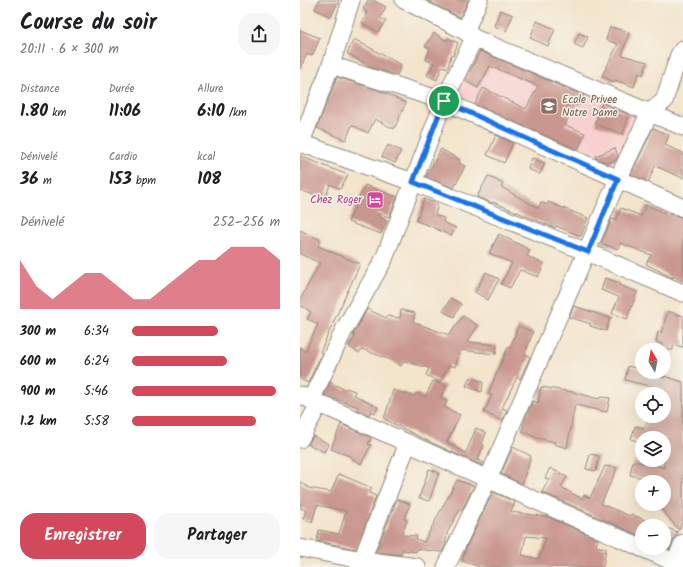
<!DOCTYPE html>
<html lang="fr">
<meta charset="utf-8">
<style>
:root{--surface:#fff;--page:#f6f6f6;--text:#202124;--muted:#757577;--accent:#d1495b}
body{margin:0;font-family:Kalam,sans-serif;background:var(--page);color:var(--text);height:100vh;display:flex;flex-direction:column;font-size:15px;white-space:nowrap}
*{box-sizing:border-box;margin:0}
p{font-size:13px;color:var(--muted)}
.icon{flex:none;width:22px;height:22px;fill:none;stroke:currentColor;stroke-width:2;stroke-linecap:round;stroke-linejoin:round}
.map{position:relative;flex:1;overflow:hidden}
.panel{display:flex;flex-direction:column;background:var(--surface);width:300px}
.panel>*{flex:none}
.needle{width:26px;rotate:350deg}
.tools{position:absolute;left:335px;top:343px;display:grid;gap:8px}
.tools a{display:grid;place-items:center;width:36px;height:36px;border-radius:50%;background:var(--surface);box-shadow:0 4px 16px #0002;font-size:20px}
.pin{position:absolute;display:grid;place-items:center;width:34px;height:34px;color:#fff;margin:-17px;border:2px solid #fff;border-radius:50%;box-shadow:0 1px 4px #0007}
.round{display:grid;place-items:center;flex:none;width:42px;height:42px;border-radius:16px;background:var(--page)}
.summary{display:flex;align-items:center;justify-content:space-between;height:68px;padding:0 20px}
h1{font-size:22px;font-weight:600;line-height:30px}
.stats{display:grid;grid-template-columns:repeat(3,1fr);gap:6px;height:68px;padding:4px 20px}
.stats div{display:grid;align-content:center}
.stats b{font-size:17px;font-weight:600}
.stats small{font-size:11px;font-weight:400}
.stats p{font-size:11px}
.chart{height:112px;padding:8px 20px}
.chart p{display:flex;justify-content:space-between}
.chart svg{width:100%;height:72px;margin-top:4px;fill:var(--accent);opacity:.7}
.button{display:flex;gap:8px;margin-top:auto;padding:8px 20px}
.button a{flex:1;height:46px;border-radius:16px;background:var(--accent);color:#fff;font-size:16px;font-weight:600;line-height:46px;text-align:center}
.button a+a{background:var(--page);color:var(--text)}
ul{padding:0 20px;list-style:none;font-size:13px}
li{display:grid;grid-template-columns:64px 48px 1fr;align-items:center;height:30px}
li i{height:10px;border-radius:5px;background:var(--accent)}
main{display:flex;flex:1;min-height:0}
.map>svg:first-child{display:block}
.built{fill:#f7d0cf}
.building{fill:#c9978f;fill-rule:evenodd}
.lines{fill:none;stroke-linecap:round;stroke-linejoin:round}
.minor-casing{stroke:#8f887c;stroke-width:19}
.minor{stroke:#fff;stroke-width:17}
.route-casing{stroke:#fff;stroke-width:8}
.route{stroke:#1a73e8;stroke-width:5}
.labels{text-anchor:middle;dominant-baseline:central;stroke-width:3;stroke-linejoin:round;paint-order:stroke}
.education-label{font-size:11px;fill:#785e54;stroke:#f7f3e8;text-anchor:start}
.hotel-label{font-size:11px;fill:#b23c85;stroke:#f7f3e8;text-anchor:end}
</style>
<main>
<section class="panel">
<div class="summary"><div><h1>Course du soir</h1><p>20:11 · 6 × 300 m</p></div><a class="round"><svg class="icon" aria-label="share" viewBox="0 0 24 24"><path d="M12 15V3M7 8l5-5 5 5M5 13v7h14v-7"/></svg></a></div>
<div class="stats">
<div><p>Distance</p><b>1.80<small> km</small></b></div>
<div><p>Durée</p><b>11:06</b></div>
<div><p>Allure</p><b>6:10<small> /km</small></b></div>
</div>
<div class="stats">
<div><p>Dénivelé</p><b>36<small> m</small></b></div>
<div><p>Cardio</p><b>153<small> bpm</small></b></div>
<div><p>kcal</p><b>108</b></div>
</div>
<div class="chart"><p><span>Dénivelé</span>252–256 m</p>
<svg viewBox="0 0 160 44" preserveAspectRatio="none"><path d="M0 44V14L10 30L20 38L30 30L40 22L50 22L60 30L70 38L80 38L90 30L100 22L110 14L120 14L130 6L140 6L150 6L160 14V44z"/></svg>
</div>
<ul>
<li><b>300 m</b>6:34<i style="width:58%"></i></li>
<li><b>600 m</b>6:24<i style="width:64%"></i></li>
<li><b>900 m</b>5:46<i style="width:97%"></i></li>
<li><b>1.2 km</b>5:58<i style="width:84%"></i></li>
</ul>
<div class="button"><a>Enregistrer</a><a>Partager</a></div>
</section>
<div class="map">
<svg width="383" height="567" viewBox="0 0 383 567">
<rect width="100%" height="100%" fill="#f7f3e8"/>
<filter id="ink" filterUnits="userSpaceOnUse"><feTurbulence type="fractalNoise" baseFrequency=".025" numOctaves="2"/><feDisplacementMap in="SourceGraphic" scale="8" xChannelSelector="R" yChannelSelector="G"/><feConvolveMatrix kernelMatrix="1 2 1 2 8 2 1 2 1" color-interpolation-filters="sRGB"/></filter>
<filter id="wash" filterUnits="userSpaceOnUse"><feTurbulence type="fractalNoise" baseFrequency=".012" numOctaves="4" result="noise"/><feDisplacementMap in="SourceGraphic" scale="16" xChannelSelector="R" yChannelSelector="G"/><feGaussianBlur stdDeviation="0.9" result="paint"/><feColorMatrix in="noise" values="0 0 0 0 0 0 0 0 0 0 0 0 0 0 0 0 0 1.4 0 .05"/><feComposite in="paint" operator="in"/></filter>
<g filter="url(#wash)">
<rect width="100%" height="100%" fill="#f3e4cc"/>
<path class="built" d="M176 41 339 115 314 173 155 93Z"/>
<g id="blocks">
<g class="building">
<path d="M19 0H39L31 17 15 9Z"/>
<path d="M68 0H73L86 7 80 18 86 21 78 32 62 23 67 12 63 9Z"/>
<path d="M126 0H168L160 17Z"/>
<path d="M200 10 213 15 206 31 194 26Z"/>
<path d="M237 21 255 29 248 46 230 38Z"/>
<path d="M310 27 329 32 322 55 347 62 343 75 339 73 334 87 315 80 314 82 302 76 318 44 306 40Z"/>
<path d="M0 30 20 38 12 56 7 54 0 69Z"/>
<path d="M134 33 145 40 147 41 148 38 158 43 153 56 151 55 148 68 142 66 137 80 127 75 134 63 126 60 130 49 125 46Z"/>
<path d="M279 33 288 37 283 48 274 44Z"/>
<path d="M54 39 101 65 97 75 73 68 47 53Z"/>
<path d="M180 51 284 96 280 105 274 103 265 125 285 133 278 150 175 104 183 88 226 109 238 86 190 66 178 88 165 81Z"/>
<path d="M37 77 83 92 106 103 94 129 75 119 68 133 52 125 46 140 17 128Z"/>
<path d="M302 103 329 115 323 134 295 124Z"/>
<path d="M353 128 369 135 365 145 383 153V178L355 166 348 182 331 174Z"/>
<path d="M196 135 213 143 204 163 187 155Z"/>
<path d="M88 145 101 151 95 163 82 157Z"/>
<path d="M315 148 318 156 316 160 308 163 297 159 296 156Z"/>
<path d="M141 149 160 160 159 163 165 166 154 188 126 177Z"/>
<path d="M0 156 48 175 40 189 30 184 25 199 0 190Z"/>
<path d="M232 158 245 163 240 174 228 169Z"/>
<path d="M188 176 203 184 201 187 238 208 241 202 248 205V202L288 218 281 236 256 226 255 228 193 202 192 203 177 197Z"/>
<path d="M65 185 97 197 89 217 77 213V215L87 221 81 234 48 222Z"/>
<path d="M124 199 138 204 135 215 144 218 143 222 156 228 151 236 128 225 116 221Z"/>
<path d="M346 205 371 215 372 214 383 218V281L373 276V278L346 264 351 255 320 243 318 249 301 243 312 219 316 220 321 208 341 216Z"/>
<path d="M0 230 21 240 18 246 60 264 20 352 22 353 8 383 0 379V347L5 352 18 324 7 319 11 312 0 305V300L20 263 0 254Z"/>
<path d="M199 234 230 250 227 256 244 264 238 277 220 270 210 288 201 284 212 263 189 253Z"/>
<path d="M186 272 199 279 188 300 175 292Z"/>
<path d="M305 278 320 283 319 285 337 292 327 319 312 313 319 297 301 290Z"/>
<path d="M151 298 161 304 154 317 143 311Z"/>
<path d="M274 306 310 318 306 331 290 326 291 324 269 317Z"/>
<path d="M67 309 86 318 87 316 100 318 101 310 115 313 113 322 149 335 163 316 178 326 167 342 197 345 196 354 160 350 155 367 149 365 140 382 126 375 129 368 104 361 101 366 93 361 62 349 59 353 49 347 55 336 53 335Z"/>
<path d="M368 311 383 316V347L373 345V350H362V344L356 342 358 332 361 333Z"/>
<path d="M218 326 233 332 225 354 230 357 220 379 217 377 202 408 207 410 202 421 184 412 192 395 188 394 208 347 210 348Z"/>
<path d="M328 366 342 370V372H350L364 378V376L383 382V520L379 530 357 504H364V482H348L349 479 330 475 333 461 354 466 355 465 364 468V438H342V443L331 439 335 426 344 428 350 416H364V394H354L357 388 325 380Z"/>
<path d="M170 377 183 382 182 392 166 386Z"/>
<path d="M133 381 146 386 140 398 147 401 144 407 160 415 147 442 166 453 176 428 186 433 182 444 184 445 177 460 184 463 183 466 128 441 84 419 93 390 114 396 116 393 125 397Z"/>
<path d="M30 382 45 390 46 388 55 391 54 395 78 407 75 413 71 411 69 415 57 410 58 407 24 395Z"/>
<path d="M241 387 273 392 299 399 300 397 310 398 307 412 275 405 267 448 254 444 255 442 237 438 222 431 226 416 233 401 238 403Z"/>
<path d="M41 424 71 438 68 444 71 445 61 464 51 458 52 457 31 449Z"/>
<path d="M13 436 29 444 24 452 8 444Z"/>
<path d="M213 447 231 456 222 484 201 474Z"/>
<path d="M290 454 299 456 296 471 286 469Z"/>
<path d="M305 466 317 468 301 504 330 516 331 514 345 520 338 535 242 492 249 479 245 478 250 468 267 477 261 487 282 499 284 495 290 498Z"/>
<path d="M129 469 139 473 129 501 119 498Z"/>
<path d="M39 474 72 488 69 493 76 496 56 549 17 541 19 530 39 534 46 511 17 505 12 522 3 519 6 510 0 508V482L9 488 31 492Z"/>
<path d="M157 480 174 486 162 510 160 509 147 533 145 546 142 552 117 549 116 552 102 550 101 555 76 552 97 499 110 504 104 519 107 520 102 535 117 536 116 539 124 542Z"/>
<path d="M193 492 215 502 211 512 249 517 298 539 296 546 306 548 303 567H180L162 561 167 546ZM226 536 246 538 239 559 222 555Z"/>
<path d="M364 527 378 532 370 549 364 547Z"/>
</g>
</g>
</g>
<g filter="url(#ink)">
<use href="#blocks" fill-opacity="0" stroke="#8f887c" stroke-width="1"/>
<g class="lines">
<defs>
<g id="minor">
<path d="M104 0 165 31 174 38 383 127"/>
<path d="M165 31 179 0"/>
<path d="M31 65 144 101 383 208"/>
<path d="M0 143 113 182 287 252 383 293"/>
<path d="M0 145 31 65 51 0"/>
<path d="M0 395 342 548"/>
<path d="M11 400 44 330 84 259 144 101 174 38"/>
<path d="M0 439 19 404"/>
<path d="M0 548 62 560 117 567"/>
<path d="M342 548 383 566"/>
<path d="M59 567 108 443"/>
<path d="M146 567 188 479 318 179 350 112 364 101 379 55 383 49"/>
<path d="M373 567 383 543"/>
</g>
</defs>
<use href="#minor" class="minor-casing"/>
<use href="#minor" class="minor"/>
</g>
</g>
<g class="lines" filter="url(#ink)">
<defs>
<path id="route" d="M144 101 245 147 318 179 288 252 113 182Z"/>
</defs>
<use href="#route" class="route-casing"/>
<use href="#route" class="route"/>
</g>
<defs>
<symbol id="school-square" viewBox="-11 -11 22 22"><rect x="-9" y="-9" width="18" height="18" rx="4" fill="#8d6e63" stroke="#f7f3e8"/><path d="M0-5L7-2L0 1L-7-2ZM-4 1L0 2.5L4 1V4Q0 6-4 4Z" fill="#fff"/></symbol>
<symbol id="hotel-square" viewBox="-11 -11 22 22"><rect x="-9" y="-9" width="18" height="18" rx="4" fill="#d1479c" stroke="#f7f3e8"/><path d="M-6-4.5h1.5V1H6V5H4.5V3h-9V5H-6ZM-4 0a1.8 1.8 0 1 1 3.6 0ZM.5 0V-2.5h3Q6-2.5 6 0Z" fill="#fff"/></symbol>
</defs>
<g fill-rule="evenodd">
<use href="#school-square" x="239" y="96" width="20" height="20"/>
<use href="#hotel-square" x="65" y="190" width="20" height="20"/>
</g>
<g class="labels">
<g class="education-label">
<text x="262" y="100">Ecole Privee<tspan x="262" dy="13">Notre Dame</tspan></text>
</g>
<g class="hotel-label">
<text x="62" y="200">Chez Roger</text>
</g>
</g>
</svg>
<div class="tools">
<a><svg class="needle" viewBox="-14 -14 28 28"><path d="M0-13l5 13h-10z" fill="#e53935"/><path d="M0 13l5-13h-10z" fill="#757577"/></svg></a>
<a><svg class="icon" aria-label="locate" viewBox="0 0 24 24"><circle cx="12" cy="12" r="6"/><path d="M12 2v4M12 18v4M2 12h4M18 12h4"/></svg></a>
<a><svg class="icon" aria-label="layers" viewBox="0 0 24 24"><path d="M12 4l9 5-9 5-9-5zM3 14l9 5 9-5"/></svg></a>
<a>+</a>
<a>−</a>
</div>
<div class="pin" style="left:144px;top:101px;background:#1e9e55"><svg class="icon" aria-label="arrive" viewBox="0 0 24 24"><path d="M6 21V4h12l-3 4 3 4H6"/></svg></div>
</div>
</main>
